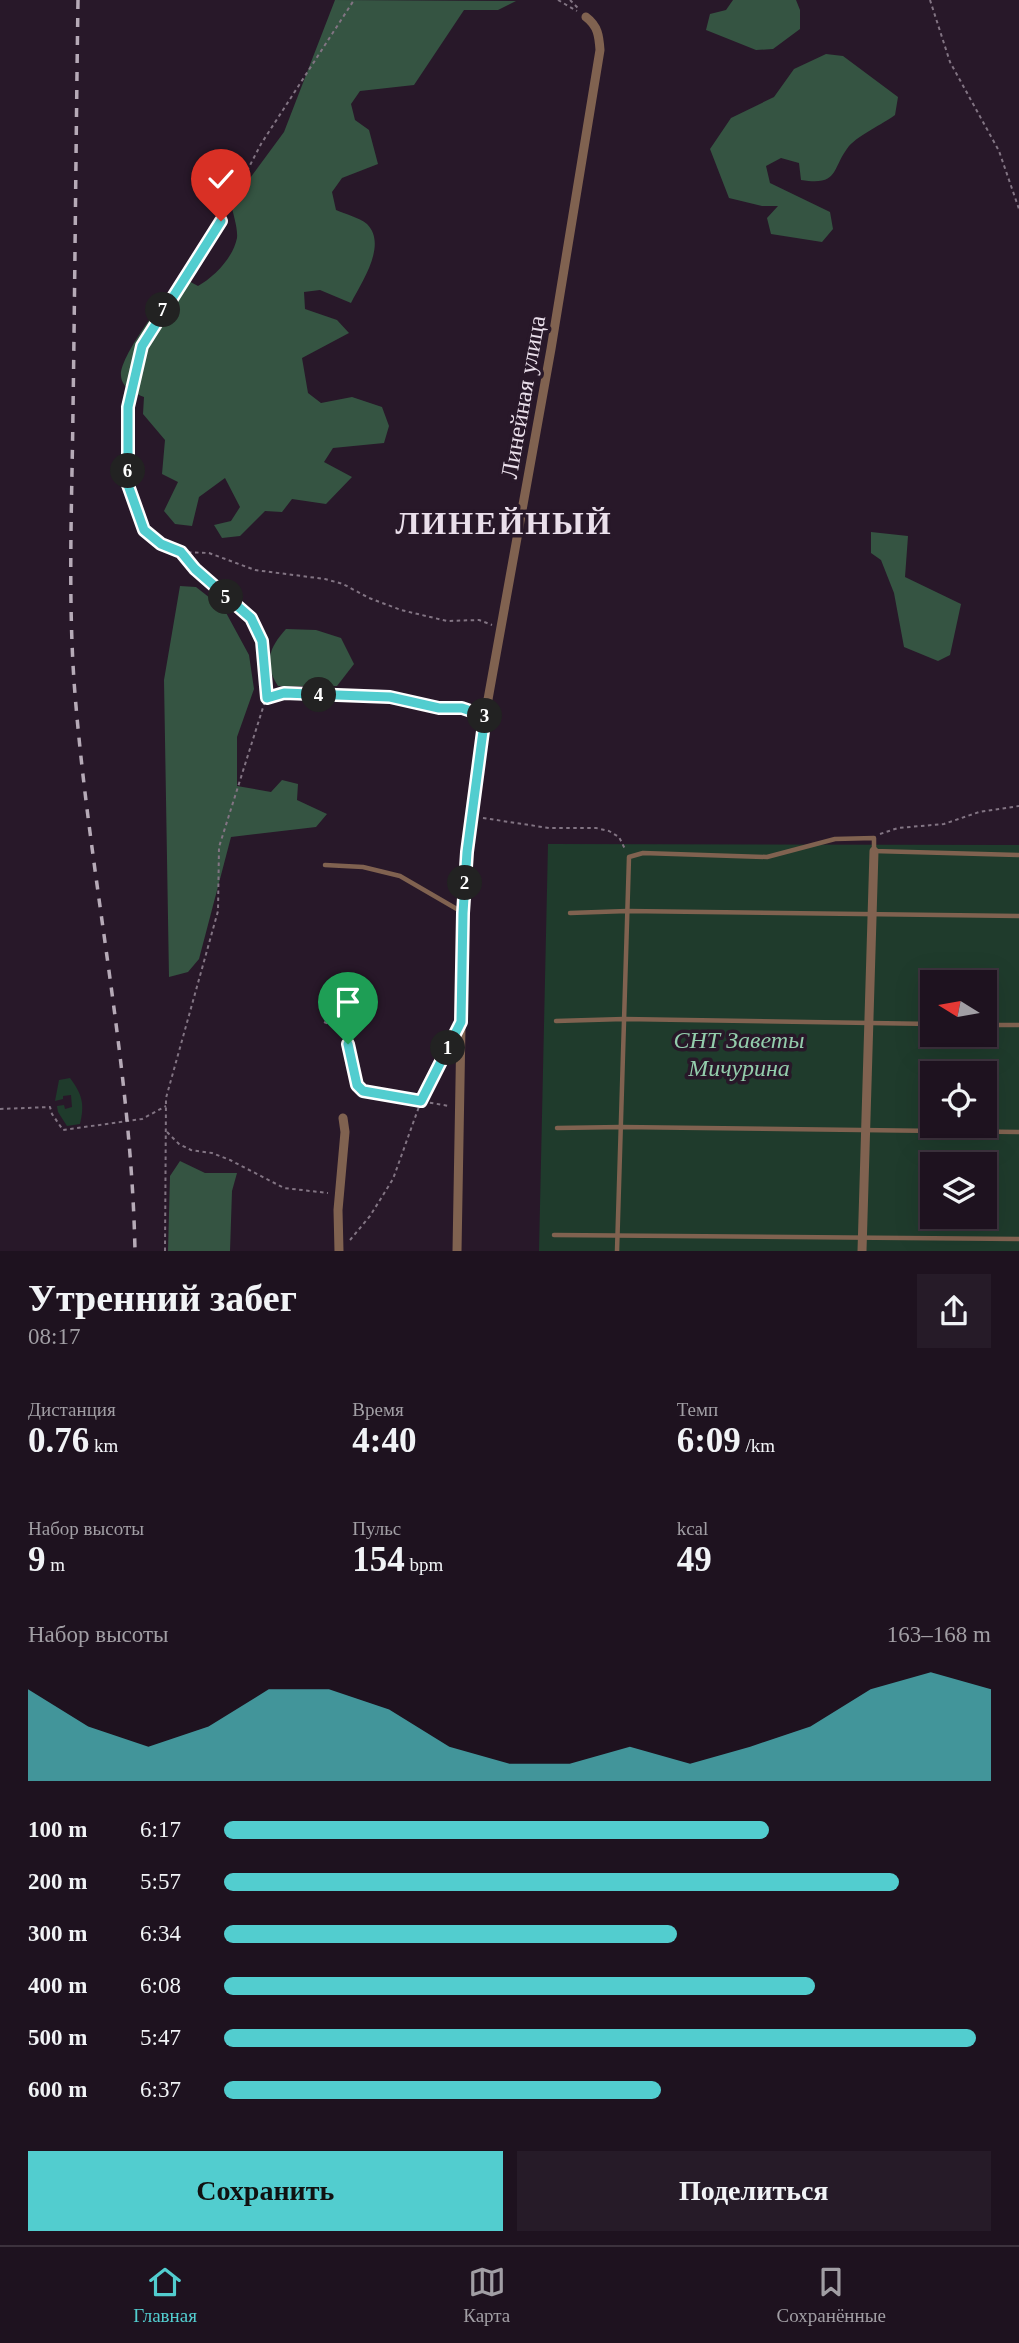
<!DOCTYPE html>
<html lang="ru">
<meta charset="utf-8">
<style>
:root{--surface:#1e121f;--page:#261b28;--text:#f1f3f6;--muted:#a19ea4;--line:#3c323d;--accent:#52cdcf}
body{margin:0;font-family:"Times New Roman",serif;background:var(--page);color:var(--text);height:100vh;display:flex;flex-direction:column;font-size:26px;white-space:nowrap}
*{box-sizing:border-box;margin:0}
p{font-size:23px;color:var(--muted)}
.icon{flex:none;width:38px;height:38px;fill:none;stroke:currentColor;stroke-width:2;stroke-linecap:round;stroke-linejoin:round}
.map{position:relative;height:1251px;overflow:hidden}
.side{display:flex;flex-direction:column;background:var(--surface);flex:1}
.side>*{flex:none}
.needle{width:46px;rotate:281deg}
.fabs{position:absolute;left:920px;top:970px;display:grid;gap:14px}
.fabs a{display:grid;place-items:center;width:77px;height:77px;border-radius:0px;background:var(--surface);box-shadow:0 7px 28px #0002,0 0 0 2px var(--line);font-size:35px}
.pin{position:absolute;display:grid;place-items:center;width:60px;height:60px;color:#fff;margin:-72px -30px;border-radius:50% 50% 50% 0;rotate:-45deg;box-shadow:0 0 7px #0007}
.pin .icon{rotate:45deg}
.km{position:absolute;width:35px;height:35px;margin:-18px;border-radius:50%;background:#222;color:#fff;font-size:19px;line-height:35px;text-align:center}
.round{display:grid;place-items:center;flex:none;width:74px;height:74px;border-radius:0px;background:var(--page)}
.summary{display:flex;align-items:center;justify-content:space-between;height:119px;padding:0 28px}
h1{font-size:38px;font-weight:700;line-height:52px}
.stats{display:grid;grid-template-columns:repeat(3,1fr);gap:10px;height:119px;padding:7px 28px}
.stats div{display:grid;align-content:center}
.stats b{font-size:35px;font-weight:700}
.stats small{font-size:19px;font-weight:400}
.stats p{font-size:19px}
.chart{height:196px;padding:14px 28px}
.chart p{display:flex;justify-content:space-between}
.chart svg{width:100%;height:126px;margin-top:7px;fill:var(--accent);opacity:.7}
.button{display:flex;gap:14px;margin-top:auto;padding:14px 28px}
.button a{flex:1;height:80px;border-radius:0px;background:var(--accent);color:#111;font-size:28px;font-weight:700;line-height:80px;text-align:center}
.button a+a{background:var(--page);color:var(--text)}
ul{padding:0 28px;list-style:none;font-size:23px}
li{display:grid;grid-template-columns:112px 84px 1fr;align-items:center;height:52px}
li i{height:18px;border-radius:9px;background:var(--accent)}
.tab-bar{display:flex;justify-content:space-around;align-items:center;height:98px;border-top:2px solid var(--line);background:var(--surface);font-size:19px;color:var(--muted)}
.tab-bar a{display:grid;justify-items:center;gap:4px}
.tab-bar .selected{color:var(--accent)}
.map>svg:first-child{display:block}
.green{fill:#1f3b2c;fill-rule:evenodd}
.forest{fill:#355442}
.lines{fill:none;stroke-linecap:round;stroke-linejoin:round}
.path{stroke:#827483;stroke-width:2;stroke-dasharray:3.5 3.5;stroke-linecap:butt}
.service{stroke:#806250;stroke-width:4.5}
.minor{stroke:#806250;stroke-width:9}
.rail{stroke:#b6aab7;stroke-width:3.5;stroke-dasharray:9 9;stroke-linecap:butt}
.route-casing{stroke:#fff;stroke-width:14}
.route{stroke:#52cdcf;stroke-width:9}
.labels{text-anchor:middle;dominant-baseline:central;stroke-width:7;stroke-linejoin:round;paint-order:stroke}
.street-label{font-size:24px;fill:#eadfeb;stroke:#281829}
.park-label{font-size:24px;font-style:italic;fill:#93cdac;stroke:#281829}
.district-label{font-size:32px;font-weight:bold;letter-spacing:2px;fill:#eadfeb;stroke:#281829}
</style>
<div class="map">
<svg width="1019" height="1251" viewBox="0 0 1019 1251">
<rect width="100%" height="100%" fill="#281829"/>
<g class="green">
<path d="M548 844 1019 845V1251H539ZM933 982H985V1034H933ZM933 1073H985V1125H933ZM933 1164H985V1216H933Z"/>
<path d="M70 1078C82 1094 85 1104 80 1124L67 1126 58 1112 57 1106 64 1105 65 1109 72 1107 71 1095 63 1096V1099L55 1101 59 1080Z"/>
</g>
<g class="forest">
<path d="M335 0 516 1 498 10H464L414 85 360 91 351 104 355 120 369 130 378 164 342 178 332 192 336 210C345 214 360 218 367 224 388 245 361 283 351 303L320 290 304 292 305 309 337 320 349 333 302 358 308 393 321 403 352 397 382 407 389 426 384 443 333 448 324 462 352 477 326 504 292 499 282 512 265 511 240 536 222 538 214 525 231 521 240 507 225 478 199 497 192 526 175 524 164 511 178 482 162 474 165 440 143 414 144 397C134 393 122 388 121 376 119 356 169 292 183 278L198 286C214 277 233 258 237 238 238 228 233 214 231 204L284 132Z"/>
<path d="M733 0H796L800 10V29L773 49 756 50 706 30 710 14 726 10Z"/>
<path d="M826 54 843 56 898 97 895 115C883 124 859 135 849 146 831 169 840 186 801 180L799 163 781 158 766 166 770 183 830 212 833 229 822 242 771 234 767 218 778 206H762L729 198 710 149 731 118 774 97 794 69Z"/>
<path d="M871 532 908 536 905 577 961 604 950 655 938 661 904 647 894 593 881 560 871 553Z"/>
<path d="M180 586 196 587 224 609 249 655 254 689 237 737V786L271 792 282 780 298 784 297 800 327 814 316 827 231 837 199 959 188 972 169 977 164 680Z"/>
<path d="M286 629 316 630 341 638 354 664 337 686H278C263 663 269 648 286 629Z"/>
<path d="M180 1161 205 1173H237L232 1191 230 1251H168L170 1176Z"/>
</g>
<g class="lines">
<g class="path">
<path d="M558 0 577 11"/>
<path d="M570 0 579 9"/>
<path d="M930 0 950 62 999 151 1019 209"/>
<path d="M181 552 209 553 255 570 325 579 343 584 369 598 401 610 447 621 479 620 492 625"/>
<path d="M267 698 284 693 390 697 439 708H462L476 713"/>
<path d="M483 818 549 828H596L609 831 619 837 625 849"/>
<path d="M880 834 898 828 944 824 979 812 1019 806"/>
<path d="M324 1022 341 1029 346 1034 357 1085 363 1091 449 1106"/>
<path d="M0 1109 50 1107 52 1114 63 1130 142 1119 166 1106"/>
<path d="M167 1132 179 1144 191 1150 212 1153 230 1160 284 1188 328 1193"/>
<path d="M350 1240 370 1216 393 1179 421 1101 450 1044"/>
<path d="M165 1251 166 1098 218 911 219 847 266 698 263 641 251 618 195 569 181 552 161 544 144 530 128 485V407L142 346 221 221 261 144 354 0"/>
</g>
<g class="service">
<path d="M325 865 363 867 400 876 462 912"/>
<path d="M570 913 627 911 1019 916"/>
<path d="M556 1021 624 1019 933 1024"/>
<path d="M985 1025H1019"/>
<path d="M557 1128 621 1127 1019 1132"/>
<path d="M554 1235 1019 1239"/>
<path d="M617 1251 629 857 643 853 767 857 835 839 874 838V851L1019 855"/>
</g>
<g class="minor">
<path d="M339 1251 338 1210 345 1132 343 1118"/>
<path d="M457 1251 463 913 467 852 485 716 551 349 600 50C599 36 598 26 586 17"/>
<path d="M862 1251 874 851"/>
</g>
<path class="rail" d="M78 0C76 137 75 273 73 410 72 500 68 591 74 681 88 872 131 1059 135 1251"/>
</g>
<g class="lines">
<defs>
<path id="route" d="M221 221 142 346 128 407V485L144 530 161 544 181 552 195 569 251 618 262 641 267 698 284 693 390 697 439 708H462L485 716 467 852 463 913 461 1022 421 1101 363 1091 357 1085 348 1044"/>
</defs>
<use href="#route" class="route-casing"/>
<use href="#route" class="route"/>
</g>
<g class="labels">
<g class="street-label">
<text transform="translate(523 397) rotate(-80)">Линейная улица</text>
</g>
<g class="park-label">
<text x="739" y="1040">СНТ Заветы<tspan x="739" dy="28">Мичурина</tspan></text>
</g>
<g class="district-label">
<text x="504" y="523">ЛИНЕЙНЫЙ</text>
</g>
</g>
</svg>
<div class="fabs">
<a><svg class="needle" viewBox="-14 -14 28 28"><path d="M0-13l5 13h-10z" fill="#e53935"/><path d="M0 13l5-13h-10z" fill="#a19ea4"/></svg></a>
<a><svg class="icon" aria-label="locate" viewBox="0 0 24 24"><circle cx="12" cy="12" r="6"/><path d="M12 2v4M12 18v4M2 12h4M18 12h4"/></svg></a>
<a><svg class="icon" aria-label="layers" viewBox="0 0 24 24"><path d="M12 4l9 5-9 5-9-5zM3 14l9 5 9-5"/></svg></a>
</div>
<div class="pin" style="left:348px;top:1044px;background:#1e9e55"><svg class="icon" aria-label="arrive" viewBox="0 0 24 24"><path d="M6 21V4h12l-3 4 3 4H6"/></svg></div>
<div class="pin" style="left:221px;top:221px;background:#d93025"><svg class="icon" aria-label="check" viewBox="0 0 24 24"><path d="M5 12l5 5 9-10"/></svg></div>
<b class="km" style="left:448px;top:1048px">1</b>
<b class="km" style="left:465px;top:883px">2</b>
<b class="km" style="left:485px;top:716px">3</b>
<b class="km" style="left:319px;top:695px">4</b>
<b class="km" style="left:226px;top:597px">5</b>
<b class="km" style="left:128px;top:471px">6</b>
<b class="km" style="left:163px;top:310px">7</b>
</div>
<section class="side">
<div class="summary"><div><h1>Утренний забег</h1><p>08:17</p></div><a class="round"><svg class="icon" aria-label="share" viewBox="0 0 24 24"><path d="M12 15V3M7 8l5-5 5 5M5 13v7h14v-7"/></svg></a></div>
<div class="stats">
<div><p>Дистанция</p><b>0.76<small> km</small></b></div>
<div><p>Время</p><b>4:40</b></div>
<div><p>Темп</p><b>6:09<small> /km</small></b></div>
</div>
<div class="stats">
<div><p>Набор высоты</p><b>9<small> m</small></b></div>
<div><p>Пульс</p><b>154<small> bpm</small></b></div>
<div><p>kcal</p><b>49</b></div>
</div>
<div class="chart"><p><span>Набор высоты</span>163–168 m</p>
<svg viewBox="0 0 160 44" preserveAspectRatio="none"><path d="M0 44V12L10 25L20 32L30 25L40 12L50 12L60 19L70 32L80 38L90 38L100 32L110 38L120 32L130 25L140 12L150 6L160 12V44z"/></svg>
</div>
<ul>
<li><b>100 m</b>6:17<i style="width:71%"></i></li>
<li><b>200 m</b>5:57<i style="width:88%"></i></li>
<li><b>300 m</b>6:34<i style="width:59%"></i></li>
<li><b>400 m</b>6:08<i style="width:77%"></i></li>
<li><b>500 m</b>5:47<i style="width:98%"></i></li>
<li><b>600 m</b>6:37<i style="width:57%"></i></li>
</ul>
<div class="button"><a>Сохранить</a><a>Поделиться</a></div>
</section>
<nav class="tab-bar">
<a class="selected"><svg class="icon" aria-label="home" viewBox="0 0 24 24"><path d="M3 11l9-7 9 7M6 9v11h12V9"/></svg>Главная</a>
<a><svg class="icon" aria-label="map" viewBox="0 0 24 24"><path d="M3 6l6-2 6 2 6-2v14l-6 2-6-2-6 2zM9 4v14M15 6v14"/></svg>Карта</a>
<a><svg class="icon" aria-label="saved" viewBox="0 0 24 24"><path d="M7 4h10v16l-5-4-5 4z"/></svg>Сохранённые</a>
</nav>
